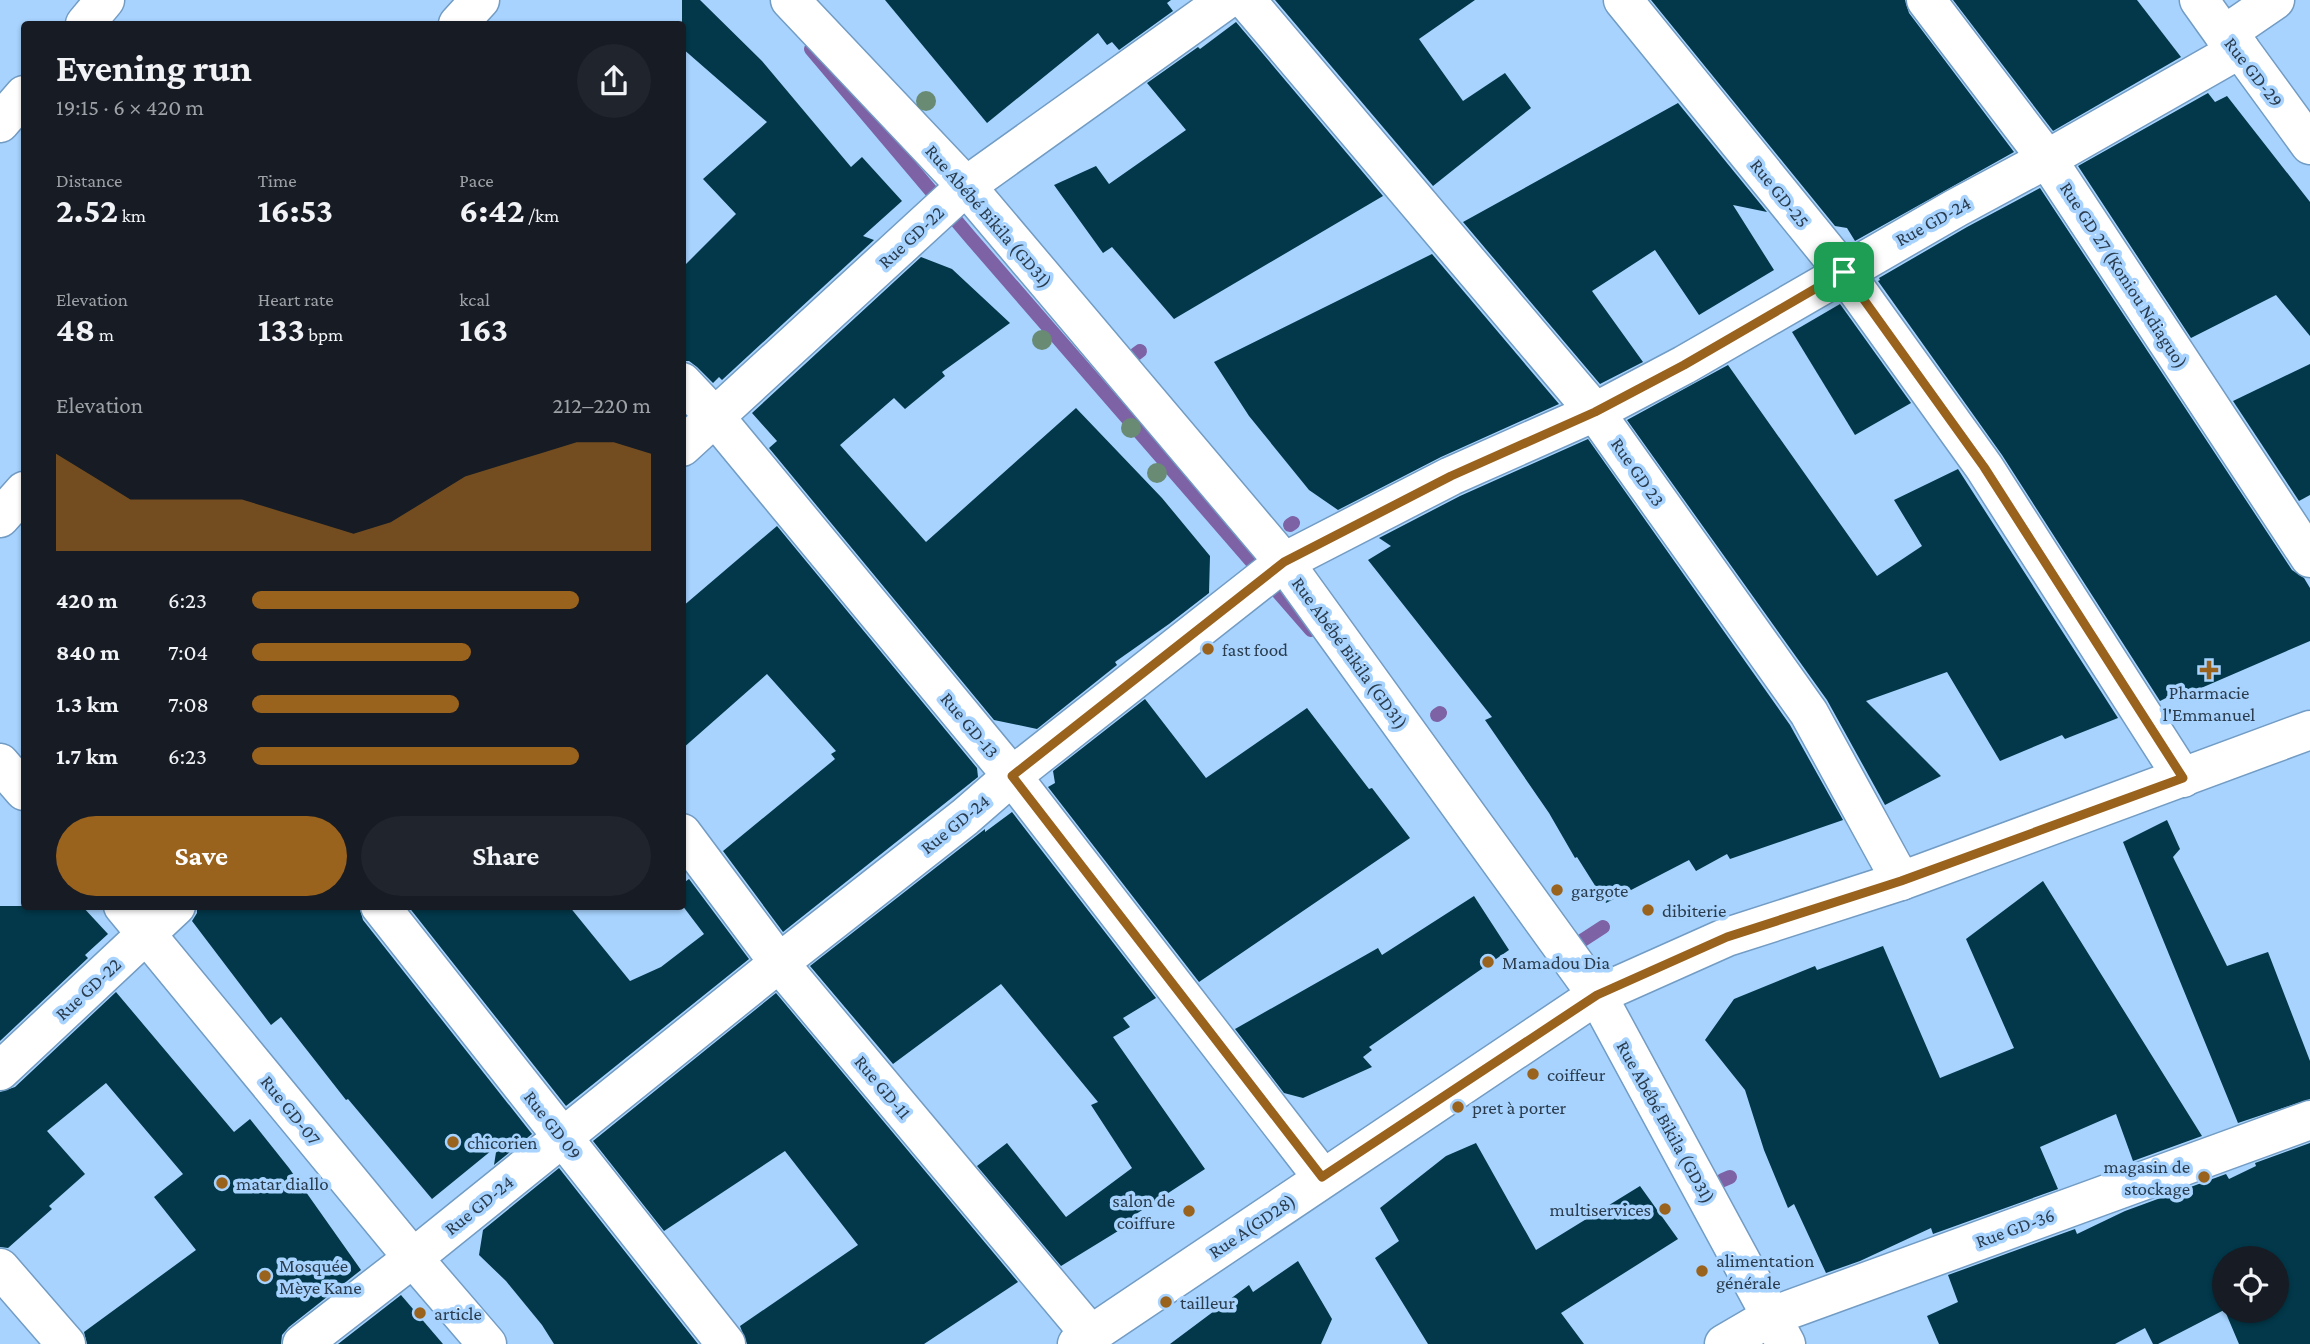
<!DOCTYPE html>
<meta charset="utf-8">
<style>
:root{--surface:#171b24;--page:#20242c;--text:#f1f3f6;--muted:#9ea1a6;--accent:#9a631d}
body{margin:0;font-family:"Crimson Pro",serif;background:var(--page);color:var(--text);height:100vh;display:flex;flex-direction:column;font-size:26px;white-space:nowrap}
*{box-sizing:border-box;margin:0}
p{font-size:23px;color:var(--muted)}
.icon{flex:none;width:38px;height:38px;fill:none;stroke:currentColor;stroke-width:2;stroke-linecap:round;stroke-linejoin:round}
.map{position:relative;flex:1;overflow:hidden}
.drawer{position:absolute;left:21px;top:21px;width:665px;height:889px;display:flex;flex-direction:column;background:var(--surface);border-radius:7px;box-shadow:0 2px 5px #0004}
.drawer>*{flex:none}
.controls{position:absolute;left:2212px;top:1246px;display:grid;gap:14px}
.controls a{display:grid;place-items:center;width:77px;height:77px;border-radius:50%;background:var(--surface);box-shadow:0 2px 5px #0004;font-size:35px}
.pin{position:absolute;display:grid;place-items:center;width:60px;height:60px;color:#fff;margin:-30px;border-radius:14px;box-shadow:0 4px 10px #0006}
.round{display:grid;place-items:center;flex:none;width:74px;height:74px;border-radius:37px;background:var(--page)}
.head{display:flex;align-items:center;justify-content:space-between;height:119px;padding:0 35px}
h1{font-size:38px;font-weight:700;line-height:52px}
.stats{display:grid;grid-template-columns:repeat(3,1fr);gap:10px;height:119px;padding:7px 35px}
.stats div{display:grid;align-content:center}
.stats b{font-size:35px;font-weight:700}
.stats small{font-size:19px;font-weight:400}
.stats p{font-size:19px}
.chart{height:196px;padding:14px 35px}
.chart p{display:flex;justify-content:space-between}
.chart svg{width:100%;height:126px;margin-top:7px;fill:var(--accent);opacity:.7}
.action{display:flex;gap:14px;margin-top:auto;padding:14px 35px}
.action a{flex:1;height:80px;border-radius:42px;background:var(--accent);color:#fff;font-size:28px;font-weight:700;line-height:80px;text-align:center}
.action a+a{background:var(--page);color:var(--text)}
ul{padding:0 35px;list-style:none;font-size:23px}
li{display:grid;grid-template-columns:112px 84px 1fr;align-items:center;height:52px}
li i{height:18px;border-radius:9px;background:var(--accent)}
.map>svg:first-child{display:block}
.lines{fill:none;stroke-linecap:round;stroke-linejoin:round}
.stream{stroke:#7e62a6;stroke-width:14}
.building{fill:#02384a}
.minor-casing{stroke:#729cc4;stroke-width:41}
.major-casing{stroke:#729cc4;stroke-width:41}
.minor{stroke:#fff;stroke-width:38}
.major{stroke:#fff;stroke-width:38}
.tree{fill:#698b74}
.route-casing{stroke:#fff;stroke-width:14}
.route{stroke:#9a631d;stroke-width:9}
.poi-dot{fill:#9a631d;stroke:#a7d3fe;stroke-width:2.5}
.labels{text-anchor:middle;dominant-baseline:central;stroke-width:7;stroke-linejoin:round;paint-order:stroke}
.street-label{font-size:19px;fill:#2a3c4d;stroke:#a7d3fe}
.poi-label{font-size:19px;fill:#2a3c4d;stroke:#a7d3fe;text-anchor:start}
</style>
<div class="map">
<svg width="2310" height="1344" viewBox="0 0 2310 1344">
<rect width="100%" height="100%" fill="#a7d3fe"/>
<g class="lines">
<g class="stream">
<path d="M811 49 970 237 1311 630"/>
<path d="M1136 354 1140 351"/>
<path d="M1290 525 1293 523"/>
<path d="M1437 715 1440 713"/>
<path d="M1566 951 1603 927"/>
<path d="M1723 1180 1730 1177"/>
</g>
</g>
<g class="building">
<path d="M682 0H700L762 61 851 167 862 157 902 201 863 236 874 240 722 380 719 377 713 383 697 367 689 361H682V268L736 214 703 179 767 122 682 48Z"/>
<path d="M885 0H1171L1167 3 1173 11 1119 50 1112 42 1107 45 1098 33 987 123Z"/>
<path d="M1275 0H1475L1419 39 1463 101 1505 73 1531 108 1433 186Z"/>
<path d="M1651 0H1905L1909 13 2014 152 1855 241 1847 228 1835 226Z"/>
<path d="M1953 0H2137L2181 57 2053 131Z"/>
<path d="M1236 22 1383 196 1174 319 1112 247 1103 253 1054 185 1096 166 1109 184 1186 130 1147 83 1198 47 1200 49Z"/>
<path d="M2208 93 2215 102 2227 96 2310 202V336L2276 295 2191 338 2078 166Z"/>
<path d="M1678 103 1767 212 1733 205 1774 270 1699 315 1655 250 1592 291 1643 362 1600 384 1463 222Z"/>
<path d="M2040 188 2292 570 2304 578 2310 588V641L2171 701 2168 697 2160 701 2002 455 1878 281 1880 280 1879 278 1967 227Z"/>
<path d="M1432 254 1559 404 1441 457 1338 510 1309 490 1249 416 1214 362Z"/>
<path d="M921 257 952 269 1010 323 942 372 945 376 905 409 894 398 840 445 926 542 1076 408 1162 498 1210 556 1209 593 1169 624 1115 662 1117 665 1037 729 994 720 769 448 777 441 752 413Z"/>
<path d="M1840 304 1911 403 1855 435 1792 332Z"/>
<path d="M2310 364V495L2299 501 2233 401Z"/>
<path d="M1728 365 1877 576 1922 546 1894 500 1958 469 2118 718 2065 739 2062 735 2000 761 1947 672 1866 701 1941 776 1885 805 1827 700 1627 420Z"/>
<path d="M1588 439 1790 725 1843 820 1730 859 1727 854 1696 871 1689 860 1606 903 1577 857 1575 858 1549 813 1485 720 1492 717 1368 560 1391 546 1379 538 1460 496Z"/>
<path d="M777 526 977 768 978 777 783 932 723 851 835 759 831 754 836 751 767 674 682 749V607Z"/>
<path d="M1145 699 1206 778 1307 708 1369 789 1372 788 1410 838 1199 982 1048 787 1055 783 1053 771Z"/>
<path d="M1012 812 1156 998 1123 1018 1130 1027 1113 1037 1205 1169 1133 1216 1136 1220 1061 1266 977 1166 1007 1143 1066 1217 1132 1168 1091 1105 1098 1102 1001 984 893 1064 810 966 985 829V832Z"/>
<path d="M2167 820 2180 849 2173 857 2227 966 2268 952 2310 1061V1099L2238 1123 2123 842Z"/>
<path d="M689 879 749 959 566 1106 408 906H569L630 981 661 967 704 934 682 905V884Z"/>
<path d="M2043 881 2202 1136 2133 1161 2116 1114 2040 1147 2058 1189 1933 1234 1931 1228 1860 1261 1826 1273 1794 1204 1788 1208 1764 1150 1745 1090 1705 1040 1734 999 1815 966 1817 970 1883 946 1940 1078 2014 1048 1966 939Z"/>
<path d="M1474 896 1509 950 1369 1047 1372 1050 1363 1057 1372 1067 1303 1098 1284 1093 1235 1029 1378 948 1382 955Z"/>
<path d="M0 906H82L108 934 85 955 88 958 0 1041Z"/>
<path d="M197 906H359L363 920 532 1134 494 1165 497 1146 432 1199 348 1099 346 1100 281 1017 271 1025 192 921 197 913Z"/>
<path d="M116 992 234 1132 250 1119 289 1168 361 1270 289 1327 282 1335 281 1344H87L84 1332 196 1250 154 1197 183 1174 106 1083 47 1131 85 1174 49 1206 52 1209 8 1248 0 1247V1092L15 1087Z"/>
<path d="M776 993 1018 1282 924 1344H747L740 1326 858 1245 785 1151 664 1231 593 1141Z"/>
<path d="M1476 1143 1536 1250 1640 1186 1678 1239 1561 1313 1584 1344H1428L1375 1258 1399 1241 1380 1208 1446 1156Z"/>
<path d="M2310 1143V1344H2239L2225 1311H2277V1258H2224V1310L2158 1344H2153L2145 1328 2115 1344H1939L1927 1316 1958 1302 1948 1275 2075 1229 2077 1234 2125 1211 2226 1174 2229 1179 2256 1166 2255 1163Z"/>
<path d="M559 1168 698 1344H554L542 1325 506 1281 479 1255 483 1230Z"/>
<path d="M1298 1261 1332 1319 1321 1344H1170L1249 1285 1253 1292Z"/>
<path d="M401 1295 443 1344H338Z"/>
</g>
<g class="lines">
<defs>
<g id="minor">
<path d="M1246 0 1595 412 1809 713 1901 881"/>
<path d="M1623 0 1844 272 1984 467 2183 778"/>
<path d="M1926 0 2047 159 2310 558"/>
<path d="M2199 0 2224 35 2240 49 2310 145"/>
<path d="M85 24 105 0"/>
<path d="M458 24 480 0"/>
<path d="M2224 35 2275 0"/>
<path d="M0 123 24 95"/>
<path d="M682 382 715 417 1012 776 1322 1177"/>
<path d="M682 447 966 186 1226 0"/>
<path d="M0 518 24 491"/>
<path d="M0 763 24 791"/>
<path d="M682 833 779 963 1091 1335"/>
<path d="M123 906 413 1258 487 1344"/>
<path d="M380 906 726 1344"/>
<path d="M0 1071 176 906"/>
<path d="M0 1268 66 1344"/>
<path d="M302 1344 413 1258 779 963 965 817 1012 776 1284 562 1451 476 1595 412 1684 365 1956 208 2047 159 2240 49"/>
<path d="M1077 1344 1597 995 1727 937 1901 881 2310 730"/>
<path d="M1724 1344 1772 1316 2310 1120"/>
</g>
<path id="major" d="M790 0 966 186 1284 562 1597 995 1786 1344"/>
</defs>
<use href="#minor" class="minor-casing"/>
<use href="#major" class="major-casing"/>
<use href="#minor" class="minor"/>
<use href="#major" class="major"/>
</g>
<g class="tree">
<circle cx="926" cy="101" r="10"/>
<circle cx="1042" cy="340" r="10"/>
<circle cx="1131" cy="428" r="10"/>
<circle cx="1157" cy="473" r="10"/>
</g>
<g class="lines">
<defs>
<path id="route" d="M1844 272 1984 467 2183 778 1901 881 1727 937 1597 995 1322 1177 1012 776 1284 562 1451 476 1595 412 1684 365Z"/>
</defs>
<use href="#route" class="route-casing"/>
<use href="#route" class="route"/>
</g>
<g class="poi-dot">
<circle cx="1208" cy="649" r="7"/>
<path d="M2205.5 659.5h7v7h7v7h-7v7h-7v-7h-7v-7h7z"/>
<circle cx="1557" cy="890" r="7"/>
<circle cx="1648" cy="910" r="7"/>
<circle cx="1488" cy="962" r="7"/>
<circle cx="1533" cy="1074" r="7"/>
<circle cx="1458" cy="1107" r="7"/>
<circle cx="453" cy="1142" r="7"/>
<circle cx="2204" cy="1177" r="7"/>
<circle cx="222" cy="1183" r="7"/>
<circle cx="1665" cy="1209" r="7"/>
<circle cx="1189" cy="1211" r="7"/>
<circle cx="1702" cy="1271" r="7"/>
<circle cx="265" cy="1276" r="7"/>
<circle cx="1166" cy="1302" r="7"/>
<circle cx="420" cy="1313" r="7"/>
</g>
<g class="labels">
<g class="street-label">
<text transform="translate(2254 72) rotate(52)">Rue GD-29</text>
<text transform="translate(1780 193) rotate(51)">Rue GD-25</text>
<text transform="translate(989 216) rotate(49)">Rue Abébé Bikila (GD31)</text>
<text transform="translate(1933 221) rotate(-29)">Rue GD-24</text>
<text transform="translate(911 237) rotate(-43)">Rue GD-22</text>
<text transform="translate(2124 275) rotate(57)">Rue GD 27 (Koniou Ndiaguo)</text>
<text transform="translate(1638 472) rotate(55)">Rue GD 23</text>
<text transform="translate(1350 653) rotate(54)">Rue Abébé Bikila (GD31)</text>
<text transform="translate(970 725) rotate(50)">Rue GD-13</text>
<text transform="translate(955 824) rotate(-39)">Rue GD-24</text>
<text transform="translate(88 989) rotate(-43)">Rue GD-22</text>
<text transform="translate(883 1087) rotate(50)">Rue GD-11</text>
<text transform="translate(291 1110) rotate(51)">Rue GD-07</text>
<text transform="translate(1666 1122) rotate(61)">Rue Abébé Bikila (GD31)</text>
<text transform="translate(553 1125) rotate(52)">Rue GD 09</text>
<text transform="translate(479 1205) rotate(-39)">Rue GD-24</text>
<text transform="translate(1252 1226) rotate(-34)">Rue A(GD28)</text>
<text transform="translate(2015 1228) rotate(-20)">Rue GD-36</text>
</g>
<g class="poi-label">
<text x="1222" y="649">fast food</text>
<text x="2209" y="692" text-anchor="middle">Pharmacie<tspan x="2209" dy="22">l'Emmanuel</tspan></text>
<text x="1571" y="890">gargote</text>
<text x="1662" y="910">dibiterie</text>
<text x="1502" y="962">Mamadou Dia</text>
<text x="1547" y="1074">coiffeur</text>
<text x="1472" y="1107">pret à porter</text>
<text x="467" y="1142">chicorien</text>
<text x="2190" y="1166" text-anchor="end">magasin de<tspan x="2190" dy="22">stockage</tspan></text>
<text x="236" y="1183">matar diallo</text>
<text x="1175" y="1200" text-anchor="end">salon de<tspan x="1175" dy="22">coiffure</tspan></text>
<text x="1651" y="1209" text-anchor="end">multiservices</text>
<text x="1716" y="1260">alimentation<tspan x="1716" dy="22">générale</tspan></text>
<text x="279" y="1265">Mosquée<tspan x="279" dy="22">Mèye Kane</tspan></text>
<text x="1180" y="1302">tailleur</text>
<text x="434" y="1313">article</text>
</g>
</g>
</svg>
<div class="controls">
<a><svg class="icon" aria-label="locate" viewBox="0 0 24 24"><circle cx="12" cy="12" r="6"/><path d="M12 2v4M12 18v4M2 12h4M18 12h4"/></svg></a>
</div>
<div class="pin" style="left:1844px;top:272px;background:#1e9e55"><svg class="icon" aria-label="arrive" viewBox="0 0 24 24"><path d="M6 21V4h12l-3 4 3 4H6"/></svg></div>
<section class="drawer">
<div class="head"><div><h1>Evening run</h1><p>19:15 · 6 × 420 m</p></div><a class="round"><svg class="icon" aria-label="share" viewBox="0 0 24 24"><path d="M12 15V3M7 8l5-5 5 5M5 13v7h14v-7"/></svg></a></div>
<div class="stats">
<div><p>Distance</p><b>2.52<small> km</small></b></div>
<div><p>Time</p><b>16:53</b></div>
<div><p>Pace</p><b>6:42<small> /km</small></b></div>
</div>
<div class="stats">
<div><p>Elevation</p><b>48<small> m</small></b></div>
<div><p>Heart rate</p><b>133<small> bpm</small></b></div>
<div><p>kcal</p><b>163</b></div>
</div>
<div class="chart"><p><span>Elevation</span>212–220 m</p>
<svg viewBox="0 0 160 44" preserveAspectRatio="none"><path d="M0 44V10L10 18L20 26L30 26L40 26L50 26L60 30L70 34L80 38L90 34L100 26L110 18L120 14L130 10L140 6L150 6L160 10V44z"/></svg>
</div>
<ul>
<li><b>420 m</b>6:23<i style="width:82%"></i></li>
<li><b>840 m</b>7:04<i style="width:55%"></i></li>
<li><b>1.3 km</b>7:08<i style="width:52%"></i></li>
<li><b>1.7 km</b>6:23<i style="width:82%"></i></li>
</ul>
<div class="action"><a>Save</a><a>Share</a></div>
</section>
</div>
